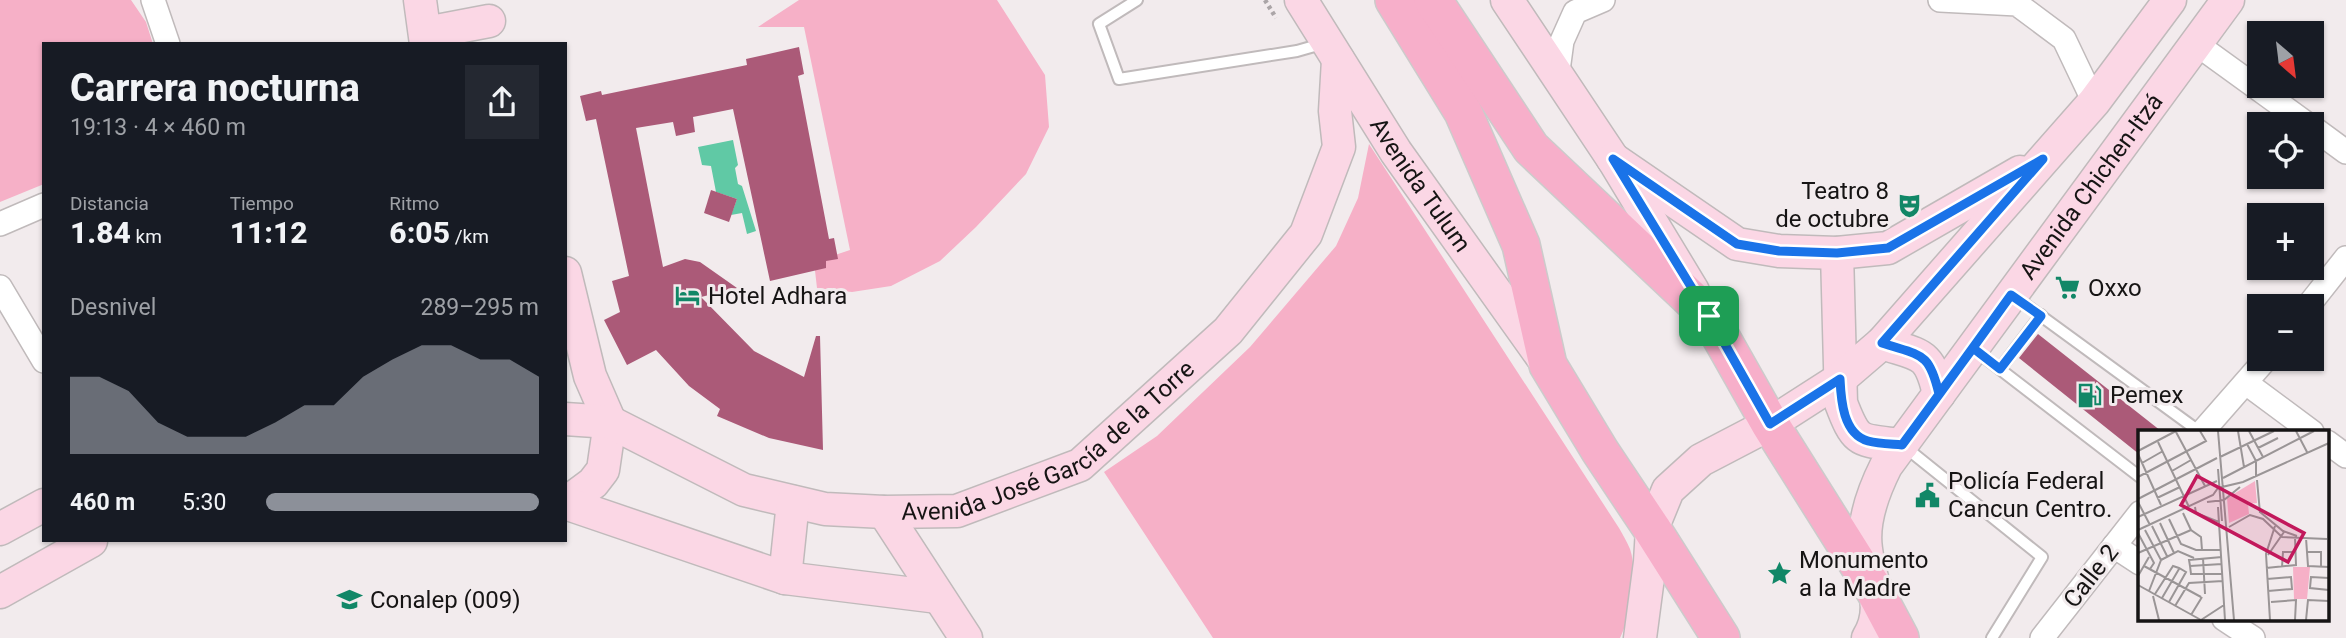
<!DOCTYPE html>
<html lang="es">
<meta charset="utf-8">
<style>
:root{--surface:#171b24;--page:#242831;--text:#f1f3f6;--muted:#9ea1a6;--accent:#8c9099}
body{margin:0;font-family:Roboto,sans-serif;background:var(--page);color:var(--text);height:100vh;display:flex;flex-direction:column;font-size:26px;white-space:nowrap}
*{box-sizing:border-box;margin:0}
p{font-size:23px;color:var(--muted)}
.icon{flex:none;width:38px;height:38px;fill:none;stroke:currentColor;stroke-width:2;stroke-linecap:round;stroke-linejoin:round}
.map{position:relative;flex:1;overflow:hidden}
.sheet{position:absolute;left:42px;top:42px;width:525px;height:500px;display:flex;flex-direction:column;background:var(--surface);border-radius:0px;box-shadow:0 2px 5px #0004}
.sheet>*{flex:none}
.needle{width:46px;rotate:152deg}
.buttons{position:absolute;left:2247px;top:21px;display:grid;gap:14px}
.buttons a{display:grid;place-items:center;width:77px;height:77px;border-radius:0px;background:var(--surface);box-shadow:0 2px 5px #0004;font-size:35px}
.pin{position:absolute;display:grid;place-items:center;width:60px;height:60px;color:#fff;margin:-30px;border-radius:14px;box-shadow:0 4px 10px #0006}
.round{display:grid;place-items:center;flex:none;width:74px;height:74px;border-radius:0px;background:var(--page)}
.head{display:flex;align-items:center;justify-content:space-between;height:119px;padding:0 28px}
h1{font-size:38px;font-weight:800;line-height:52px}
.figures{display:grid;grid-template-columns:repeat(3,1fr);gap:10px;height:119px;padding:7px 28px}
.figures div{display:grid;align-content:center}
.figures b{font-size:30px;font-weight:800}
.figures small{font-size:19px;font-weight:400}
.figures p{font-size:19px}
.chart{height:196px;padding:14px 28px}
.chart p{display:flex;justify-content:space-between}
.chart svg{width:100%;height:126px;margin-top:7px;fill:var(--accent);opacity:.7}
ul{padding:0 28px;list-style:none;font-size:23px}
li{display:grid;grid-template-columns:112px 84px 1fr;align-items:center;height:52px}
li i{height:18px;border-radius:9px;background:var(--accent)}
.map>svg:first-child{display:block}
.green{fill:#f6b0c7}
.water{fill:#60c9a5}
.building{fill:#ab5a78}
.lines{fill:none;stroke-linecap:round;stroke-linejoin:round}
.lane-casing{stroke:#c0babb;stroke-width:14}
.street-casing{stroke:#c0babb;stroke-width:26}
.secondary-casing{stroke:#c0babb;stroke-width:35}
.primary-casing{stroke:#cccbcb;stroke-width:40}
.path{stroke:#aba5a7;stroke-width:4.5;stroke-dasharray:3.5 3.5;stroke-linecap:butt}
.lane{stroke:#fff;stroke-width:10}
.street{stroke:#fff;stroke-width:23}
.secondary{stroke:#fbd7e5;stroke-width:32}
.primary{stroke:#f7afca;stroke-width:37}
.route-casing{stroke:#fff;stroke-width:14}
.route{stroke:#1a73e8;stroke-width:9}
.labels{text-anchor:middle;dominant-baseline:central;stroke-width:6;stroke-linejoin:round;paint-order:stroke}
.street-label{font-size:24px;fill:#161414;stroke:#f2ebed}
.poi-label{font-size:24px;fill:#161414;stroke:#f2ebed;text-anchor:start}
.inset-road{fill:none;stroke:#9a9596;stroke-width:2}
.view{fill:#c2185b;fill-opacity:0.15;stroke:#c2185b;stroke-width:3.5}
.inset-edge{fill:none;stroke:#161414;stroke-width:3.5}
</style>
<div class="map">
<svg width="2346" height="638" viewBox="0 0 2346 638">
<rect width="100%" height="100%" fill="#f2ebed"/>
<g class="green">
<path d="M0 0H131L146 22 153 44H44V184L0 202Z"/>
<path d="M799 0H997L1045 75 1049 127 1026 174 976 227 940 261 891 286 852 292 817 288 814 262 850 250 804 27H758Z"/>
<path d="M1369 144 1619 528C1623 535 1627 542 1630 549 1638 572 1631 616 1620 638H1213L1104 472 1157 436 1250 347 1336 246 1358 198Z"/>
</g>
<path class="water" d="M733 140 738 165 735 168 738 184 742 186 756 231 747 234 742 213 731 215 737 199 716 192 711 166 702 165 698 147Z"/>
<g class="building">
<path d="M799 47 804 74 798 76 829 239 834 238 838 259 826 261V268L770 281 733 109 693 117 695 132 676 136 673 122 636 128 663 267 685 259 700 262 737 288 701 297 754 351 804 377 816 336H820L823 450 769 438 717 416 720 409 689 386 656 350 627 365 604 320 620 312 612 281 629 276 596 119 586 121 580 96 601 91 602 95 747 65 746 59Z"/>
<path d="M711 190 737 199 729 222 704 213Z"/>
<path d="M2038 334 2161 431H2139V454L2019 358Z"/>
</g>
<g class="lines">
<defs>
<g id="lane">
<path d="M1137 0 1099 24 1119 79 1297 51 1325 43"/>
<path d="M2015 297 2200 432"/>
<path d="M1975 350 2140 477"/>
<path d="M2000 369 2041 315"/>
<path d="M1905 447 2042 557 1992 638"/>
</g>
<g id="street">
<path d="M153 0 168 44"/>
<path d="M1940 0 2017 4 2064 39 2094 102"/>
<path d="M2195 43 2307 124"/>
<path d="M1557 78 1562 41 1575 12 1603 0"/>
<path d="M2312 127 2346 152"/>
<path d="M0 224 44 205"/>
<path d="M0 287 44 361"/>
<path d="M2308 306 2346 258"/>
<path d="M2246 383 2312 432"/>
<path d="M2202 432 2266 359"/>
<path d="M2327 442 2346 456"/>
<path d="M2114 546 2140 563"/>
<path d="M2224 619 2253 638"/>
<path d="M2042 638 2140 513"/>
</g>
<g id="secondary">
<path d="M420 0 426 44"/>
<path id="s1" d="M1301 0 1396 152 1545 361"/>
<path d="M1507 0 1613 159 1693 291"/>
<path d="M426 33 489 21"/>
<path d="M1613 159 1737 244 1779 251 1837 253 1888 248 2020 172"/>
<path d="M1837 253 1841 403C1857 445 1859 440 1902 445"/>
<path d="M565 273 590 376 610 422 603 470 593 483 566 503"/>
<path d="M1882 343C1921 356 1929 351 1939 394"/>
<path id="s2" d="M565 419 610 422 744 490 825 509 884 512 957 511 1080 465 1228 331 1306 234 1339 147 1335 111 1338 60"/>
<path d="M565 503 785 578 938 597"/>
<path d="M884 512 966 638"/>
<path d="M0 529 44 505"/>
<path d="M785 578 793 502"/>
<path d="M0 592 91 541"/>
<path d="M1640 638 1650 562 1652 529 1668 490 1701 460 1770 424 1840 379 1882 343 2094 102 2170 0"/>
<path id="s3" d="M1868 638C1887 607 1870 582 1866 549 1862 522 1874 490 1886 466L2228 0"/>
</g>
<g id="primary">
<path d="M1394 0 1463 112 1521 245 1548 365 1600 451 1652 529 1721 638"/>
<path d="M1433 0 1531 148 1709 316 1770 424 1875 591 1900 638"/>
</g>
</defs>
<use href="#lane" class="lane-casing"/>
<use href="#street" class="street-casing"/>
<use href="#secondary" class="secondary-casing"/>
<use href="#primary" class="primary-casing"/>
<path class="path" d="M1265 0 1276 18"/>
<use href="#lane" class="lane"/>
<use href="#street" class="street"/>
<use href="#secondary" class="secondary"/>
<use href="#primary" class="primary"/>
</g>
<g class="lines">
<defs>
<path id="route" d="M1709 316 1770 424 1840 379C1841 400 1843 434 1868 441 1879 444 1891 444 1902 445 1939 395 1975 345 2011 295L2041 316 2000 369 1973 348 1939 394C1929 351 1921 356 1882 343L2043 159 1888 248 1837 253 1779 251 1737 244 1613 159 1709 316"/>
</defs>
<use href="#route" class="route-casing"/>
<use href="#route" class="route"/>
</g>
<defs>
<symbol id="theatre-bare" viewBox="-9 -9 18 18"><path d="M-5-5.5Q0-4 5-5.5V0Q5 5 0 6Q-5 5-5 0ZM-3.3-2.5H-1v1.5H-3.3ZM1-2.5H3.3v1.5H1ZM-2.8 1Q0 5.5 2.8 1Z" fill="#118767" stroke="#f2ebed" stroke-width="2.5" paint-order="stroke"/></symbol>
<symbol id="supermarket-bare" viewBox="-9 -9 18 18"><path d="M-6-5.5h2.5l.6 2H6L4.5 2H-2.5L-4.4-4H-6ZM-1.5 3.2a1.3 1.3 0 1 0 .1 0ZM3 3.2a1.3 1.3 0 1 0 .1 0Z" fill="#118767" stroke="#f2ebed" stroke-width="2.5" paint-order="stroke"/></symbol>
<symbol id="hotel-bare" viewBox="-9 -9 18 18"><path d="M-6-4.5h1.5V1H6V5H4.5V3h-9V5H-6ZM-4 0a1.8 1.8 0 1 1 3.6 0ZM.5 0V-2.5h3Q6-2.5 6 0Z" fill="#118767" stroke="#f2ebed" stroke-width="2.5" paint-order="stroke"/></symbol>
<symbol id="fuel-bare" viewBox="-9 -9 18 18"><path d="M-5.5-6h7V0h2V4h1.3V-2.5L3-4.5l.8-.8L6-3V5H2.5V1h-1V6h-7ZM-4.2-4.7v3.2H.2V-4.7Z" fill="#118767" stroke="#f2ebed" stroke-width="2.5" paint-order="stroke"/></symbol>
<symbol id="civic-bare" viewBox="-9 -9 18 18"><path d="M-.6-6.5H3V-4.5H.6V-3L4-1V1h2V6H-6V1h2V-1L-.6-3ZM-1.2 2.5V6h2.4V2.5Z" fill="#118767" stroke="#f2ebed" stroke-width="2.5" paint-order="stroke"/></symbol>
<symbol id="sight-bare" viewBox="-9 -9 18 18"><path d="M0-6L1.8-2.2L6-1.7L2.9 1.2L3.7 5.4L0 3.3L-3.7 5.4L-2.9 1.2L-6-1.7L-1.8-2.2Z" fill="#118767" stroke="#f2ebed" stroke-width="2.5" paint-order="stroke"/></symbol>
<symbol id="school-bare" viewBox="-9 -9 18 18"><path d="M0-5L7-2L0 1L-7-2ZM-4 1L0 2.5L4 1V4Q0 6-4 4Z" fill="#118767" stroke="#f2ebed" stroke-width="2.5" paint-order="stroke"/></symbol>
</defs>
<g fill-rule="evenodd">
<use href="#theatre-bare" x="1892" y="188" width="35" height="35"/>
<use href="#supermarket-bare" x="2050" y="270" width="35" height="35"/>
<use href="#hotel-bare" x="670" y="278" width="35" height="35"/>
<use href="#fuel-bare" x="2072" y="378" width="35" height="35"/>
<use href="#civic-bare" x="1910" y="478" width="35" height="35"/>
<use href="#sight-bare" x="1762" y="556" width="35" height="35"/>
<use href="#school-bare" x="332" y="582" width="35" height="35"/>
</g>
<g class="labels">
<g class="street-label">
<text stroke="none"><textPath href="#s1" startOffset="220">Avenida Tulum</textPath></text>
<text stroke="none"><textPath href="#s3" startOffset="525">Avenida Chichen-Itzá</textPath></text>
<text stroke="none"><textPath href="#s2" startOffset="523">Avenida José García de la Torre</textPath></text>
<text transform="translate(2091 576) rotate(-52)">Calle 2</text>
</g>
<g class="poi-label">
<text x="1889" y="191" text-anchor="end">Teatro 8<tspan x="1889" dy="28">de octubre</tspan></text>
<text x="2088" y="288">Oxxo</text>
<text x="708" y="296">Hotel Adhara</text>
<text x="2110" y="395">Pemex</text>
<text x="1948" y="481">Policía Federal<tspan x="1948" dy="28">Cancun Centro.</tspan></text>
<text x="1799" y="560">Monumento<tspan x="1799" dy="28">a la Madre</tspan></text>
<text x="370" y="600">Conalep (009)</text>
</g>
</g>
<g transform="translate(2138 430)">
<rect width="191" height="191" fill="#f2ebed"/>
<path d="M117 51 119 73 110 74 111 84 91 93 89 68ZM155 137H172L169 169H156Z" fill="#f6b0c7"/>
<path class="inset-road" d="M80 1 96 190M100 1 106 37M111 1 125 27M158 1 169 22M38 2 67 56M20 12 51 77M109 14 118 31V46M120 18 140 8M0 21 38 1M0 24 23 75M82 27 136 1M4 33 25 21M80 39 84 91M34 41 53 30M0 47 68 11 62 1M85 48 176 1M119 50 122 83M19 68 42 57M0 69 79 28M0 72 12 95M69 72 86 70 102 57M57 77 58 83 81 92M80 77 87 190M122 82 145 101 159 106M45 83 53 100 63 107 64 120M0 87 79 51M31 89 43 114 58 120H83M22 93 36 123M14 96 29 126M91 97 112 85 125 89 144 107 189 109M0 100 75 65 80 58 105 52 191 13M7 100 23 130 11 161M0 103 16 133 12 139M168 108 170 136 191 137M169 122H183V136M0 123 53 100M130 125 146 102M84 127 51 130 52 136 53 144H85M65 128 67 164M23 130 40 121 56 128M6 136 63 167M52 136 84 134M144 137 145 122H157M128 138 158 135 157 108M0 146 11 127M191 148 173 147 172 158 191 160M129 149 153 147 154 159 130 161M0 155 63 190M17 164 35 136 41 138 48 142 31 172M15 166 21 190M24 168 41 139M133 172 158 170 157 190M37 176 51 153 85 151M53 185 64 167M63 190 86 175M132 190 128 124 137 96M168 190 170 170 191 171"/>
<path class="view" d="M59 46 166 103 150 132 43 75Z"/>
<rect width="191" height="191" class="inset-edge"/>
</g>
</svg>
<div class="buttons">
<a><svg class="needle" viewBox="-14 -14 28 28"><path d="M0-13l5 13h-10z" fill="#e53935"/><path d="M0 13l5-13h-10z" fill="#9ea1a6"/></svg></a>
<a><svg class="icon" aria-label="locate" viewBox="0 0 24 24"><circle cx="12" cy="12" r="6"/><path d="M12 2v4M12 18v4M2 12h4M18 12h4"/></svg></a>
<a>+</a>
<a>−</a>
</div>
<div class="pin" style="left:1709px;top:316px;background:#1e9e55"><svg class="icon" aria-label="arrive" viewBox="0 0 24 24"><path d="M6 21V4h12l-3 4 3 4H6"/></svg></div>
<section class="sheet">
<div class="head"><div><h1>Carrera nocturna</h1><p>19:13 · 4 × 460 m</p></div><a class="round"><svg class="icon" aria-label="share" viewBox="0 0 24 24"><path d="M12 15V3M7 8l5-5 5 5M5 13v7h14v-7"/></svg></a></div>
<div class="figures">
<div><p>Distancia</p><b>1.84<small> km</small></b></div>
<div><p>Tiempo</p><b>11:12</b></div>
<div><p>Ritmo</p><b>6:05<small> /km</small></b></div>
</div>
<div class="chart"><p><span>Desnivel</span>289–295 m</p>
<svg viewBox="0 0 160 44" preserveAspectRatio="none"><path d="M0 44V17L10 17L20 22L30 33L40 38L50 38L60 38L70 33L80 27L90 27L100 17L110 11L120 6L130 6L140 11L150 11L160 17V44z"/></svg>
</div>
<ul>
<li><b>460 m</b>5:30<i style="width:100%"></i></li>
</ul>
</section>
</div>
